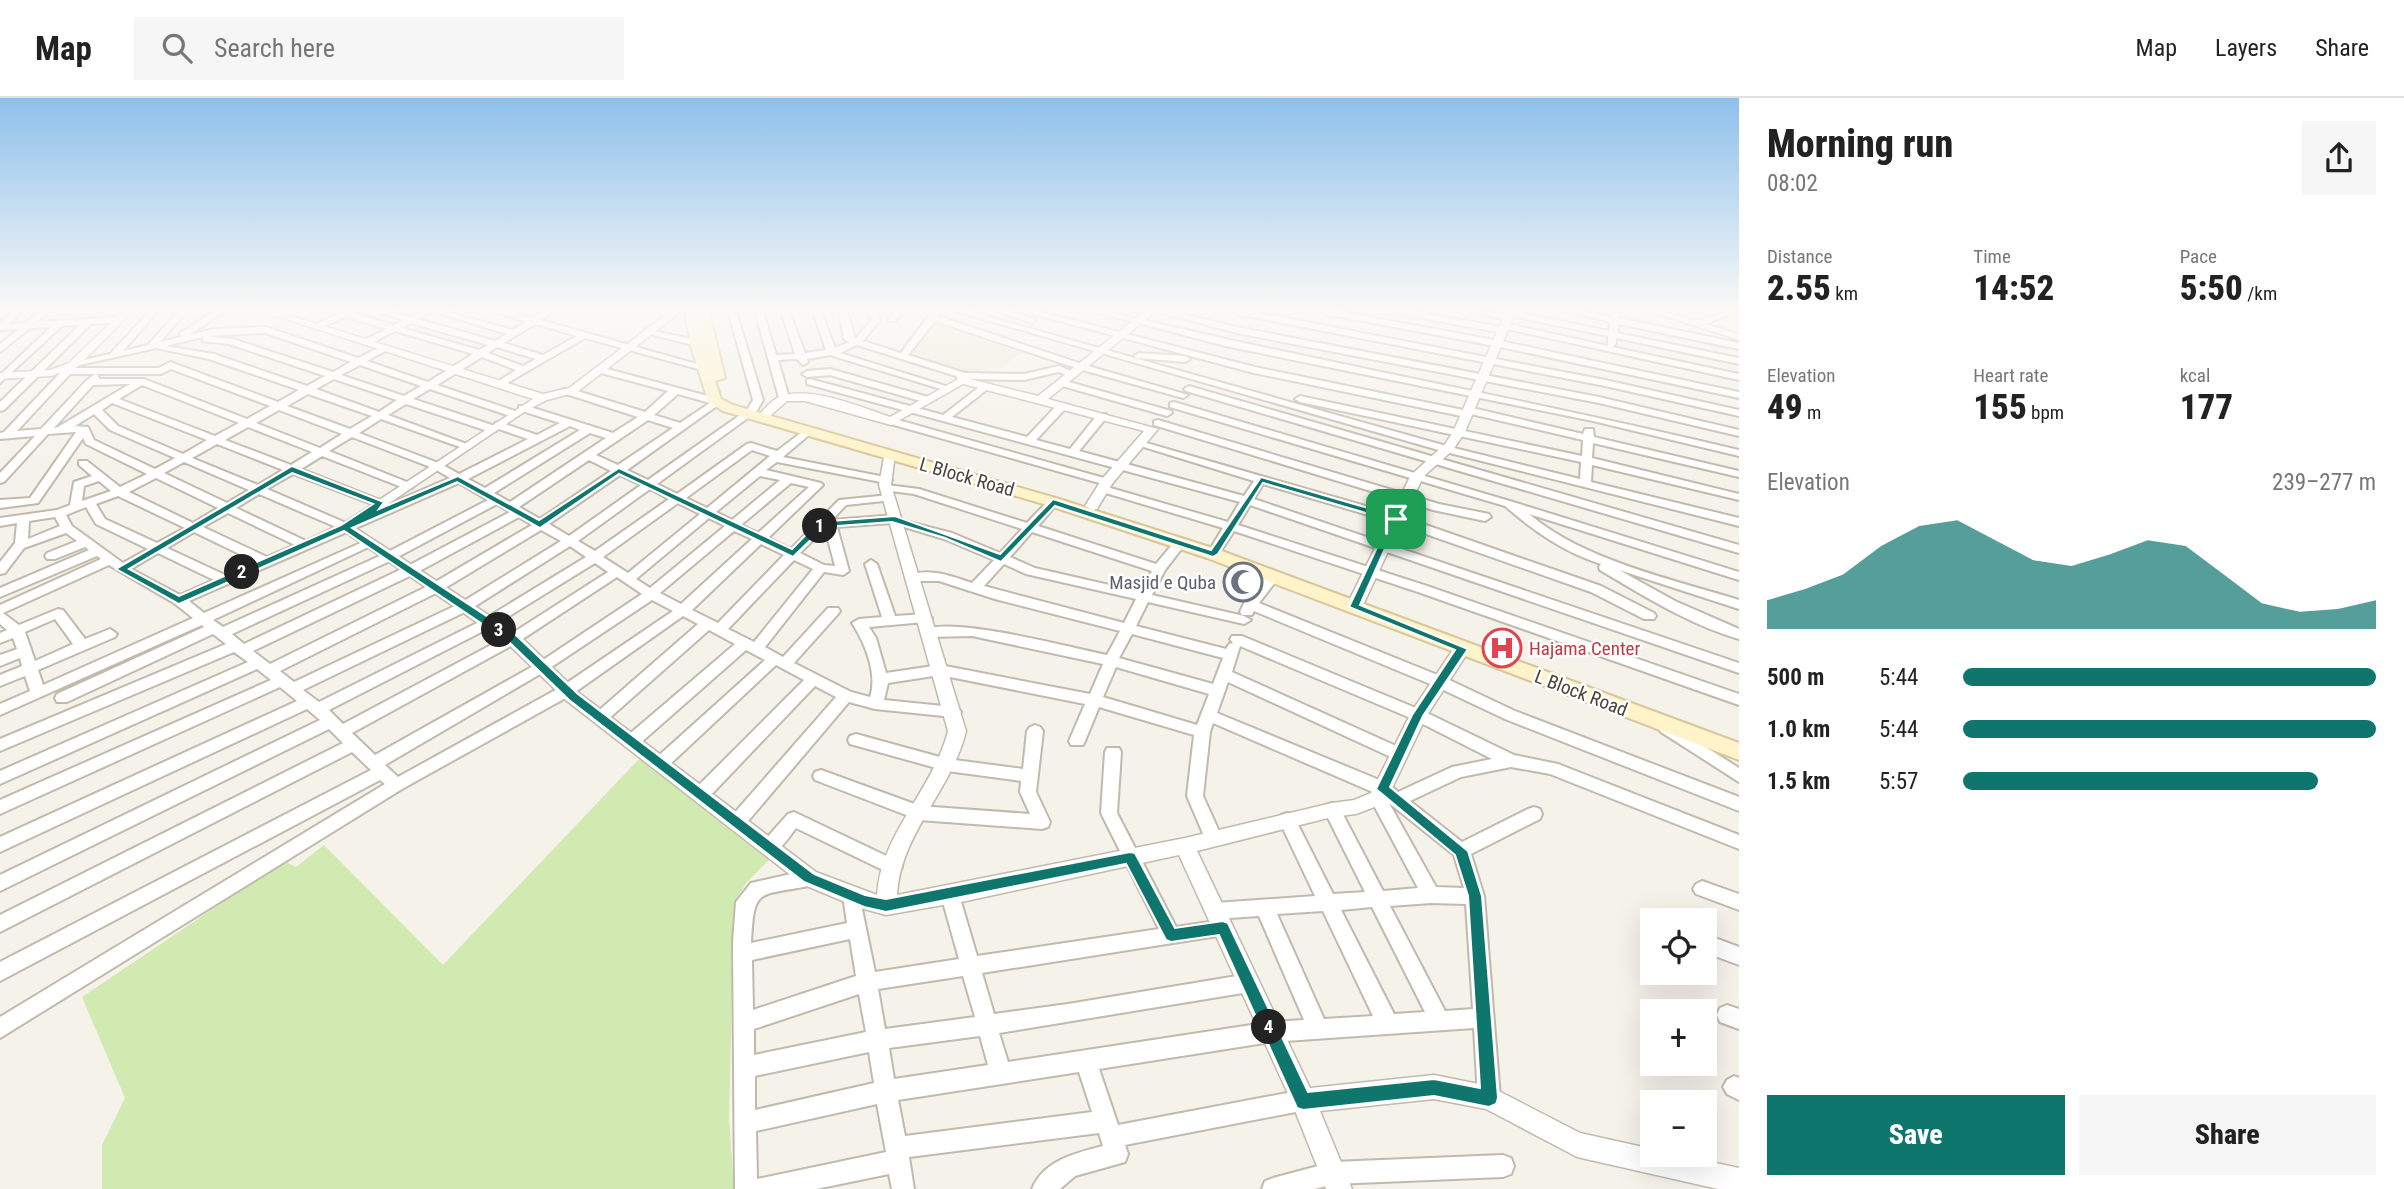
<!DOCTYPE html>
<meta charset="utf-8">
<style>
:root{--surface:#fff;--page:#f6f6f6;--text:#222;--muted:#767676;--line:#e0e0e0;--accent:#0f766e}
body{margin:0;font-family:"Roboto Condensed",sans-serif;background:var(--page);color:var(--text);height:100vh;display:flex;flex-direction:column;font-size:26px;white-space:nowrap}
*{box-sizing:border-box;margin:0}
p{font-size:23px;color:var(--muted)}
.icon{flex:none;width:38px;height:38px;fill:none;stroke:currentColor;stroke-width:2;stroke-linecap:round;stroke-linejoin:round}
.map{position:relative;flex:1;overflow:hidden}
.side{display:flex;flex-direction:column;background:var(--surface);width:665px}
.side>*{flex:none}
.controls{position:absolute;left:1640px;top:810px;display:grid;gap:14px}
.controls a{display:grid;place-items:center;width:77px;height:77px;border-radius:0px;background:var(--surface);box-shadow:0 7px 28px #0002;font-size:35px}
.pin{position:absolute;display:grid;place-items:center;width:60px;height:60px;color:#fff;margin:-30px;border-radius:14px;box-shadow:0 4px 10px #0006}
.km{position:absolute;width:35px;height:35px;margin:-18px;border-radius:50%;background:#222;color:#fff;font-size:19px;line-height:35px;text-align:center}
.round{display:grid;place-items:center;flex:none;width:74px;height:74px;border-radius:0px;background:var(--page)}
.overview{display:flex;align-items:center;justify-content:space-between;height:119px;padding:0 28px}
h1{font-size:38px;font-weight:800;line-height:52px}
.metrics{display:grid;grid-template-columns:repeat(3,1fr);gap:10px;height:119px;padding:7px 28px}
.metrics div{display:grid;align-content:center}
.metrics b{font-size:35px;font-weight:800}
.metrics small{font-size:19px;font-weight:400}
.metrics p{font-size:19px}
.chart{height:196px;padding:14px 28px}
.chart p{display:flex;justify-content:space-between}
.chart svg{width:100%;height:126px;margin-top:7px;fill:var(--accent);opacity:.7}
.primary-button{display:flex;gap:14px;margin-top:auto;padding:14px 28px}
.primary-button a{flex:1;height:80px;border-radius:0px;background:var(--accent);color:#fff;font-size:28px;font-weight:800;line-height:80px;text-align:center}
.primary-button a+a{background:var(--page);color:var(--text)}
ul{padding:0 28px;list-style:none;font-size:23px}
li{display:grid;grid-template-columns:112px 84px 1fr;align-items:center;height:52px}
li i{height:18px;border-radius:9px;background:var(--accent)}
header{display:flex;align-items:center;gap:42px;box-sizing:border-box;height:98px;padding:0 35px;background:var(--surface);border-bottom:2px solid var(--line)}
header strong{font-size:33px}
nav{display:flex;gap:38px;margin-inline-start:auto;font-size:24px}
.search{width:490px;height:63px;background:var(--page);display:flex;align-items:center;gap:18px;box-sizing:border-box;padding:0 24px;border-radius:0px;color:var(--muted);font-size:26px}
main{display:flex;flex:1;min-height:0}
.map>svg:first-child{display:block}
.education{fill:#efe7d4}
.green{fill:#d0eab2}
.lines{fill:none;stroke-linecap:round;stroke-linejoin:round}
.minor-casing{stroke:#c1baac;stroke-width:4}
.tertiary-casing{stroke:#c1baac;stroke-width:3}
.secondary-casing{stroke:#d6c799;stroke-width:4}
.minor{fill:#fff;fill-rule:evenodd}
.tertiary{fill:#fff;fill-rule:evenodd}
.secondary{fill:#fff3ca;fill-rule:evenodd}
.route{fill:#0f766e;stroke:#fff;stroke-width:2;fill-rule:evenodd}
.labels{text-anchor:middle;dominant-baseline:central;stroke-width:5;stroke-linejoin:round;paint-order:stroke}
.street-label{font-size:19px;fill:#4a4337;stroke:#fff}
.worship-label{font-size:19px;fill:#5b616d;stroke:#fff;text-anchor:end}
.health-label{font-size:19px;fill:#be3a42;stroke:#fff;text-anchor:start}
</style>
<header>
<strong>Map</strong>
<div class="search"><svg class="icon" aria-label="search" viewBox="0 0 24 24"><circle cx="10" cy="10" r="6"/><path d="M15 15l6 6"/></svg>Search here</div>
<nav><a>Map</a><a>Layers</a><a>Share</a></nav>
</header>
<main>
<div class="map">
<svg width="1739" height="1091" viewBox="0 0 1739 1091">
<rect width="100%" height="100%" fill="#f5f2ea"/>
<path class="education" d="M932 219 1027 251 1001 269 961 276 902 259Z"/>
<path class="green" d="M639 661 774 757 747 784 734 804 729 1020 734 1091H102V1047L125 1000 82 899 284 763 296 769 324 747 443 867Z"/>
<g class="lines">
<defs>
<g id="minor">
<path d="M13 213H22L9 226 26 225 40 213H49L37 224 117 219 121 222 117 225 91 226 4 312 0 313V304L80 227 62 228 0 285V277L51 229 30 230 0 254V246L19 231 0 232V224Z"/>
<path d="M150 213H158L123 253 148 247 179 213H187L160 244 181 239 180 235 215 213H225L189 237 214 231 266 229 358 260 384 247 389 250 387 252 367 263 428 284 473 256 395 233 370 246H364V242L386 231 346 219 320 230 313 228 337 216 331 213H349L393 227 403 222 377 213H390L410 219 421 213H431L418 221 495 243 507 236 432 213H445L513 232 526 224 493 213H506L532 220 544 213H554L541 222 707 269 702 272 585 240 502 288 494 286 516 272 482 259 437 287 518 314V318H510L430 291 413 301 495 328V325L499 324 537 337 560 325 519 312V308H527L613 335 638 319 563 295V291H571L645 314 668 293 597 274 595 272 600 269 719 301 721 305 627 372 648 382 743 315 747 314 752 317 657 386 677 396 747 346 751 345 777 353 806 331 811 334 810 336 783 359 890 380 892 382 886 385 777 364 766 372 821 385 823 387 768 440 791 451 839 402 889 397 893 398V402L846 407 832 422 896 417 900 418 901 422 952 435 1000 455 1022 431 914 396 883 392V388L887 387 919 391 1027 425 1049 402H1057V406L1038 428 1156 466 1176 442H1184L1186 445 1165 472 1152 497 1244 518 1251 522 1244 526 1148 504 1136 528 1226 551 1229 546 1233 545 1230 541 1232 538H1242L1423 613 1514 657 1558 666 1739 737V751L1550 676 1511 669 1461 679 1410 703 1462 744 1528 711 1534 709 1540 711 1542 716 1540 721 1471 756 1484 798 1500 1000 1497 1008 1489 1011 1481 1008 1478 1000 1474 930 1271 944 1099 971 1118 1027 1303 992 1311 995 1314 1003 1311 1011 1125 1047 1128 1056 1125 1064 1075 1078 1060 1091H1032C1044 1062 1076 1055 1103 1048L1099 1035 909 1059 914 1091H892L889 1076 816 1091H735L733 844 736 804 751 785 809 772 815 775 818 780 815 785 809 788C757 798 754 789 751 845L847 825 843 798 846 792 852 790 858 792 875 874 959 861 941 797 944 791 950 789 956 791 959 797 977 858 1159 831 1101 715 1105 654 1107 650H1119L1121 654 1117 715 1176 829 1223 822 1230 824 1232 830 1230 836 982 875 994 916 1068 906 1249 876 1256 879 1259 885 1256 891 1249 894 999 935 1008 964 1271 924 1304 922 1259 818 1215 821 1209 819 1206 813 1209 807 1215 805 1315 798 1279 722 1281 717 1287 715 1293 717 1333 796 1365 794 1324 712 1326 707 1332 705 1338 707 1383 793 1418 790 1370 700 1375 695 1213 625 1210 634 1203 698 1222 740 1219 745 1213 747 1207 745 1187 698 1194 637 1099 609 1085 643 1083 647H1071L1069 643 1085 606 940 577 888 585 884 602 953 609 958 610 961 614 958 618 953 619 875 611 849 604 743 729 737 731 731 729 729 724 731 719 836 599 815 588 707 701 701 702 695 701 693 696 695 691 804 582 776 567 667 669 661 671 655 669 653 665 655 661 765 562 746 552 638 647H626L624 643 626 639 735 546 709 532 606 623H596L593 619 596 615 698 526 683 518 571 597 402 691 0 940V919L385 686 380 682 0 883V864L371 672 352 654 0 834V817L343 645 329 631 0 793V777L320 622 307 611 0 754V739L297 603 280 589 0 716V702L271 582 257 571 0 686V673L248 564 234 554 0 653V641L226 546 213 536 67 604H57L55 600 57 596 204 529 202 527 0 617V606L30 593 25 578 0 588V577L22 568 20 560 0 568V557L17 551 13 540 0 545V535L7 532 0 526V507L101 461 97 458 0 499V490L89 452 85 449 55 461H47L45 458 47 455 77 443 66 435 24 450 5 475 0 476V464L15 445 17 425 0 428V420L57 412 70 407 74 384 92 378 79 367V363H87L120 389 147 376 86 346 83 340 38 405 0 410V402L30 400 76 334 48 336 4 384 0 385V375L35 338 0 341V335L4 334 61 274 58 271 60 269 69 270H159L170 264 278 304 299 292 209 261 156 250 71 269V265L110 256ZM411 225 488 247 479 252 402 230ZM535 226 577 238 543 257 504 245ZM265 235 351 264 333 274 233 241 207 238ZM203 239V243L229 246 325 278 307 288 214 256 166 248ZM497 249 536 261 523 268 488 255ZM360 267 421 288 404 298 341 277ZM171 271 270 308 247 321 144 281H99L98 277 95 276 87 282 41 331 17 333 70 276H161ZM334 281 397 302 379 314 316 291ZM130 286 58 329 54 330 93 287ZM142 287 239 325 215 338 119 301ZM308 296 372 318 350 331 287 308ZM678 296 710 305 680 325 654 317ZM112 305 207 342 183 356 118 328 102 312ZM406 306 488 333H496V330L528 341 459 376 441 366 359 335 381 321 463 350 467 351 472 348 388 317ZM279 312 342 336 320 350 256 325ZM94 316 110 332 175 360 155 371 94 342 88 329 75 328ZM648 322 673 330 618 367 596 357ZM570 328 580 332 485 390 468 381ZM248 329 312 354 291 367 225 342ZM590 335 606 340 510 404 494 395ZM352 339 433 370 450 380 385 408V404L301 371 322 358 404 390H412V386L329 353ZM217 346 283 372 258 387 192 360ZM752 352 770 358 707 410 686 400ZM589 362 611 373 540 421 519 409ZM184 364 249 392 227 405 164 375ZM293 376 377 408 384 409 346 425 267 391ZM620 377 641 387 569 438 549 426ZM760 378 780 382 732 422 716 414ZM156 380 218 410 193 425 129 394ZM99 383 111 393 82 403 84 388ZM459 385 488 402 384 456 223 529 213 522 375 446 369 442 365 443 204 515 189 503ZM791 385 809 389 758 435 741 427ZM650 391 669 401 595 453 578 443ZM259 396 336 429 306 443 236 410ZM118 398 185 430 157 445 105 421 96 406ZM678 405 700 416 628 475 603 459ZM497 406 510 414 404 470 244 546 232 536 392 462ZM86 409 96 426 148 451 123 465 72 428 66 417ZM228 415 295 447 267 459 203 429ZM55 419 60 428 28 441 29 423ZM519 419 532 427 430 487 270 566 253 553 414 476ZM709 420 725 428 650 490 636 481ZM891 425 944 441 994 462 972 485C955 479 922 467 907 480L908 483H939L995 501 1120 533 1107 557C1077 551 941 515 922 534L929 539 972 538 1103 566 1090 596 940 567 886 575 876 540 869 529 925 524 932 520 925 516 895 518 877 466 871 462 865 466 882 519 859 521 852 525C865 545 878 576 870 599L851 594 794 565 838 516 840 513 838 510H828L783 559 765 549 824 474 843 477 849 473 837 429ZM825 430 835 468 824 467 800 455ZM541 432 561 443 459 506 294 584 280 573 440 493ZM734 433 752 441 681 506 660 495ZM194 434 256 464 225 477 167 450ZM1032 434 1152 473 1140 494 1035 470 1010 459ZM761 446 784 457 718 525 692 512ZM570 448 586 459 483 522 319 604 303 592 469 512ZM158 455 214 482 180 497 131 471ZM794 462 813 471 754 544 728 531ZM595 465 608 474 508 538 343 626 329 612 493 528ZM1004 466 1026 476 1136 501 1124 525 984 488ZM109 467 174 505 193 520 43 587 38 572 115 539 117 536 110 531 85 541 63 512 58 511 19 527 3 515ZM617 479 642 496 537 566 375 657 352 635 518 544ZM652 502 673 513 561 589 398 679 385 667 547 572ZM55 521 73 546 35 563 25 534ZM1132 536 1223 560 1213 586 1119 560ZM1240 548 1413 621 1492 661 1452 669 1398 694 1389 686 1217 615 1228 584 1393 660H1405L1407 656 1405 652 1232 574ZM1116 569 1209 596 1197 627 1103 599ZM1389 705 1454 757 1464 790 1436 789ZM1431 805 1466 806 1473 911 1445 913 1390 808ZM1372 809 1425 914 1394 916 1341 812ZM1323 813 1373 918 1324 921 1277 816ZM850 841 856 878 753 912 752 862ZM963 878 975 919 885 931 878 891ZM859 896 866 934 754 957V931ZM980 938 988 967 894 981 889 950ZM869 954 874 985 755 1012V978ZM1079 974 1092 1014 905 1038 898 1002ZM877 1006 886 1054 757 1081 756 1033Z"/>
<path d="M728 213H736L763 302 756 314 747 312 753 302Z"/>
<path d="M755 213H763L776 257 795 256 781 213H789L805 255 826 252 813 213H821L835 250 849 244 844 241 839 213H847L855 241 872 222 868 213H876L880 222 863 243 901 255 929 217 933 213H940L938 218 1085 267 1188 297 1183 300 1079 271 935 223 908 257 965 275 1024 276 1059 268 1078 276 1073 279 1058 274 1024 282 967 281 962 285 959 284 956 278 857 247 840 255 952 290 944 292 830 257 807 261 808 264 803 267 797 261 778 262 789 300 784 303 779 300Z"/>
<path d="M895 213H904L895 223H889L888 221Z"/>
<path d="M955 213H968L1450 349 1580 381 1581 364 1300 304 1295 301 1300 298 1582 358 1583 342 1471 316 1466 319 1254 275 1033 216 1037 213 1255 269 1463 312 1468 309 1583 336 1585 331H1593L1594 339 1739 373V379L1593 345 1592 360 1739 396V402L1592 367 1591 384 1739 420V428L1442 353Z"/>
<path d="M997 213H1009L1036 222 1032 225Z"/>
<path d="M1091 213H1105C1315 264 1528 301 1739 352V358L1593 323 1230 249Z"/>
<path d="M1155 213H1169L1237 229 1599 299 1739 332V338L1599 305 1237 235Z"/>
<path d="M1233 213H1249L1605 282 1739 312V318L1605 288 1237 216Z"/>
<path d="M1321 213H1337L1500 243 1739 294V300L1500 249 1325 216Z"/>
<path d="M1395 213H1412L1500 229 1504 225 1608 248V238L1512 218 1508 222 1470 213 1506 216 1507 213H1512L1609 233 1610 224 1567 213H1582L1611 219 1612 213H1620L1619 220 1739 245V251L1619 226 1617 235 1739 260V266L1616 240V246L1612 249 1739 276V282L1507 231 1503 235 1399 216Z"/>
<path d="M645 231 699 243 701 245 693 247 645 235Z"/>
<path d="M1139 255 1185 258 1190 261 1185 264 1136 260 1134 258Z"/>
<path d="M830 271 928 299 929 301 924 304 830 277 807 279 802 276 807 273Z"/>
<path d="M810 281 943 317 983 286H989V290L952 319 1027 339 1058 306H1066V310L1036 342 1070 351 1098 316H1106V320L1079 353 1244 398 1254 383 1134 346 1135 344H1143L1400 418 1601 488 1654 515 1656 518 1654 521H1644L1591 494 1392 424 1263 386 1254 401 1739 565V575L1250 407 1238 427 1427 488 1739 596V607L1418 494 1234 433 1217 459H1209L1207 456 1223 430 1099 393 1097 391 1099 389H1107L1228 424 1240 404 807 286V282Z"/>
<path d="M1062 282 1171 313 1172 315 1167 318 1059 287 1057 285Z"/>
<path d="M1189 288 1739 447V455L1186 293 1184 291Z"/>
<path d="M1174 304 1513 404 1739 474V482L1529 416C1583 462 1671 481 1739 502V511L1619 472 1675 503 1739 531V541C1690 527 1644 498 1600 472L1599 469 1601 466C1564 454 1535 434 1505 408L1170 309V305Z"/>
<path d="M891 320 1111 382 1113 384 1111 386H1103L887 325V321Z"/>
<path d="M1158 322 1439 406 1489 416 1491 419 1485 423 1433 412 1154 327V323Z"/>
<path d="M1274 474 1280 478 1259 505 1445 580 1515 613 1739 699V713L1505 621 1435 588 1254 513 1252 517H1242L1240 514 1245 503 1269 475Z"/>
<path d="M1666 624 1739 670V684L1661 634 1658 630 1661 626Z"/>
<path d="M1035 627 1040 629 1043 633 1036 694 1050 724 1048 729 1042 731 919 722 815 682 813 678 815 674 821 672 920 708 1030 716 1020 694 1021 683 947 673 850 646 848 642 850 638 856 636 947 661 1023 671 1027 633 1030 629Z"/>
<path d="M794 714 899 764 902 769 899 774 893 776 887 774 796 730C788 740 778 759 763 754L760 749 763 744 788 716Z"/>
<path d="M1702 783 1739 796V812L1696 796 1693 791 1696 786Z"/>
<path d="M1707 837 1739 849V867L1704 854V838Z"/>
<path d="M1727 907 1739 911V931L1720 924 1717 917 1720 910Z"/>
<path d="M1734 978 1739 980V1002L1727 996 1723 989 1727 982Z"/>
<path d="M1503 1057 1511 1060 1514 1068 1511 1076 1503 1079 1333 1086 1315 1091H1262L1265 1083 1273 1080 1333 1064Z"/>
</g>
<g id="tertiary">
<path d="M123 213H133L77 269 51 278 0 281V275L50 272 69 265Z"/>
<path d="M261 213H275L543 296 569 290 671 213H682L577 294 547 302 527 312 354 429 519 537 579 595 816 774 877 797C881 735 933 692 948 633L879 387 885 353H893L895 356 891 387 966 633C952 692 900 736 897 797L1185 740 1332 705 1354 702 1371 695 1412 613 1456 547H1468L1470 551 1426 619 1385 705 1356 716 1332 719 1197 753 1310 990 1434 977 1489 988 1580 1035 1652 1051V1057H1679L1739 1070V1091H1718L1577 1059 1486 1011 1434 1001 1320 1013 1352 1091H1326L1290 1000 1179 757 966 803 886 817 857 809 802 786 567 603 507 545 338 429 533 301Z"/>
<path d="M687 213H708L691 217Z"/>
<path d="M1145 213H1156L1048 301 1158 331 1112 386 1097 411 1092 412 1085 408 1102 381 1144 333 963 286 891 327 805 303H787L770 318H762L760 316C766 309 773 301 781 298 811 288 861 309 890 319L962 279 1038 298Z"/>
<path d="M1506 213H1516L1465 334 1453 352 1423 379 1362 509 1354 514 1349 512 1346 509 1411 377 1445 346 1453 334Z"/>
<path d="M1649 213C1666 212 1678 220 1694 222 1706 223 1724 213 1739 213L1706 226 1739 236V242Z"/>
</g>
<path id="secondary" d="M685 213 709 214 725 280 715 283 721 301 733 307 1059 401 1219 452 1739 645V662L1207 460 1047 407 723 313 708 303 690 245Z"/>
</defs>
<use href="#minor" class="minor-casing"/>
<use href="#tertiary" class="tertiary-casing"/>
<use href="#secondary" class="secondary-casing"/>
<use href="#minor" class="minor"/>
<use href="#tertiary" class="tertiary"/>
<use href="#secondary" class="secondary"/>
</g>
<linearGradient id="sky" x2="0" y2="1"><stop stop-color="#8dc0ec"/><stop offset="0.58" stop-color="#faf9f6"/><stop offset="1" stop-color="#faf9f6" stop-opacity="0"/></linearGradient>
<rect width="1739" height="365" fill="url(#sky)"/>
<path class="route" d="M292 368 384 404 379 411 458 378 539 422 619 370 792 451 818 424 895 418 1000 456 1053 401 1211 452 1261 379 1399 419 1360 507 1468 551 1423 618 1390 689 1468 753 1482 798 1498 1000 1496 1006 1489 1009 1434 998 1303 1012 1297 1010 1219 837 1171 844 1166 842 1126 766 886 814 864 809 804 784 569 602 509 544 344 433 179 506 116 471ZM292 375 373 406 341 427 179 498 129 471ZM619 376 793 459 824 429 892 424 945 440 1001 464 1055 408 1213 459 1218 456 1263 385 1390 422 1349 509 1455 552 1412 617 1376 691 1455 757 1468 798 1480 990 1434 981 1308 994 1228 825 1223 823 1175 830 1135 755 1130 754 886 801 865 797 814 776 578 596 517 538 352 430 457 384 540 430Z"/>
<defs>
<symbol id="mosque-ring" viewBox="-11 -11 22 22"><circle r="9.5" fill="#fff" stroke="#6b7280" stroke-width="1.5"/><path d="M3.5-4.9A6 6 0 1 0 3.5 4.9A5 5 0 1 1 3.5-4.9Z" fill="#6b7280"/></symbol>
<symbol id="hospital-ring" viewBox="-11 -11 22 22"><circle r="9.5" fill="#fff" stroke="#e0444e" stroke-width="1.5"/><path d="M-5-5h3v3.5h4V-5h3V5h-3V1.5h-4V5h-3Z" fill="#e0444e"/></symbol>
</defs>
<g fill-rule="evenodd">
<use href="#mosque-ring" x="1221" y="462" width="44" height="44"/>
<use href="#hospital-ring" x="1480" y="528" width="44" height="44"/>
</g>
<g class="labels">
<g class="street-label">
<text transform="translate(967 379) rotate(16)">L Block Road</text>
<text transform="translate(1581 595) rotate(21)">L Block Road</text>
</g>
<g class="worship-label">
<text x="1216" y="484">Masjid e Quba</text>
</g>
<g class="health-label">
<text x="1529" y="550">Hajama Center</text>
</g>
</g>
</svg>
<div class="controls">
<a><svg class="icon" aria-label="locate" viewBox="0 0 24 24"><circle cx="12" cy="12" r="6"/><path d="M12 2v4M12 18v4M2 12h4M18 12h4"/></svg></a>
<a>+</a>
<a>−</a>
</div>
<div class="pin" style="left:1396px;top:421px;background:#1e9e55"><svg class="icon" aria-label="arrive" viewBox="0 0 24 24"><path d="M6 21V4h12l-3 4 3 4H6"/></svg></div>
<b class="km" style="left:820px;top:428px">1</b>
<b class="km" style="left:242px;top:474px">2</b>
<b class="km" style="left:499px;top:532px">3</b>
<b class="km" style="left:1269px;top:929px">4</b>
</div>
<section class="side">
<div class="overview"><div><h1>Morning run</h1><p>08:02</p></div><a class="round"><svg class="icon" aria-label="share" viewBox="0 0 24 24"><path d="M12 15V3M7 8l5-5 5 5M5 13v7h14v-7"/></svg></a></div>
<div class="metrics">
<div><p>Distance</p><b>2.55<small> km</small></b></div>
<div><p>Time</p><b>14:52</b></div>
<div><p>Pace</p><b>5:50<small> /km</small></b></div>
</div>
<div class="metrics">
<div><p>Elevation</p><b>49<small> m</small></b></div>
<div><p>Heart rate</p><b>155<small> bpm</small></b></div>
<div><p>kcal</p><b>177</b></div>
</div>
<div class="chart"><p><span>Elevation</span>239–277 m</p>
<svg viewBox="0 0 160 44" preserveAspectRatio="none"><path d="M0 44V34L10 30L20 25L30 15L40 8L50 6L60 13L70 20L80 22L90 18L100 13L110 15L120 25L130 35L140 38L150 37L160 34V44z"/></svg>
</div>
<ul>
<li><b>500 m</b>5:44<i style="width:100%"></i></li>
<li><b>1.0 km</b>5:44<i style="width:100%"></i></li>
<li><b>1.5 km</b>5:57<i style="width:86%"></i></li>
</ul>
<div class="primary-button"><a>Save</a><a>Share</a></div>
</section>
</main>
